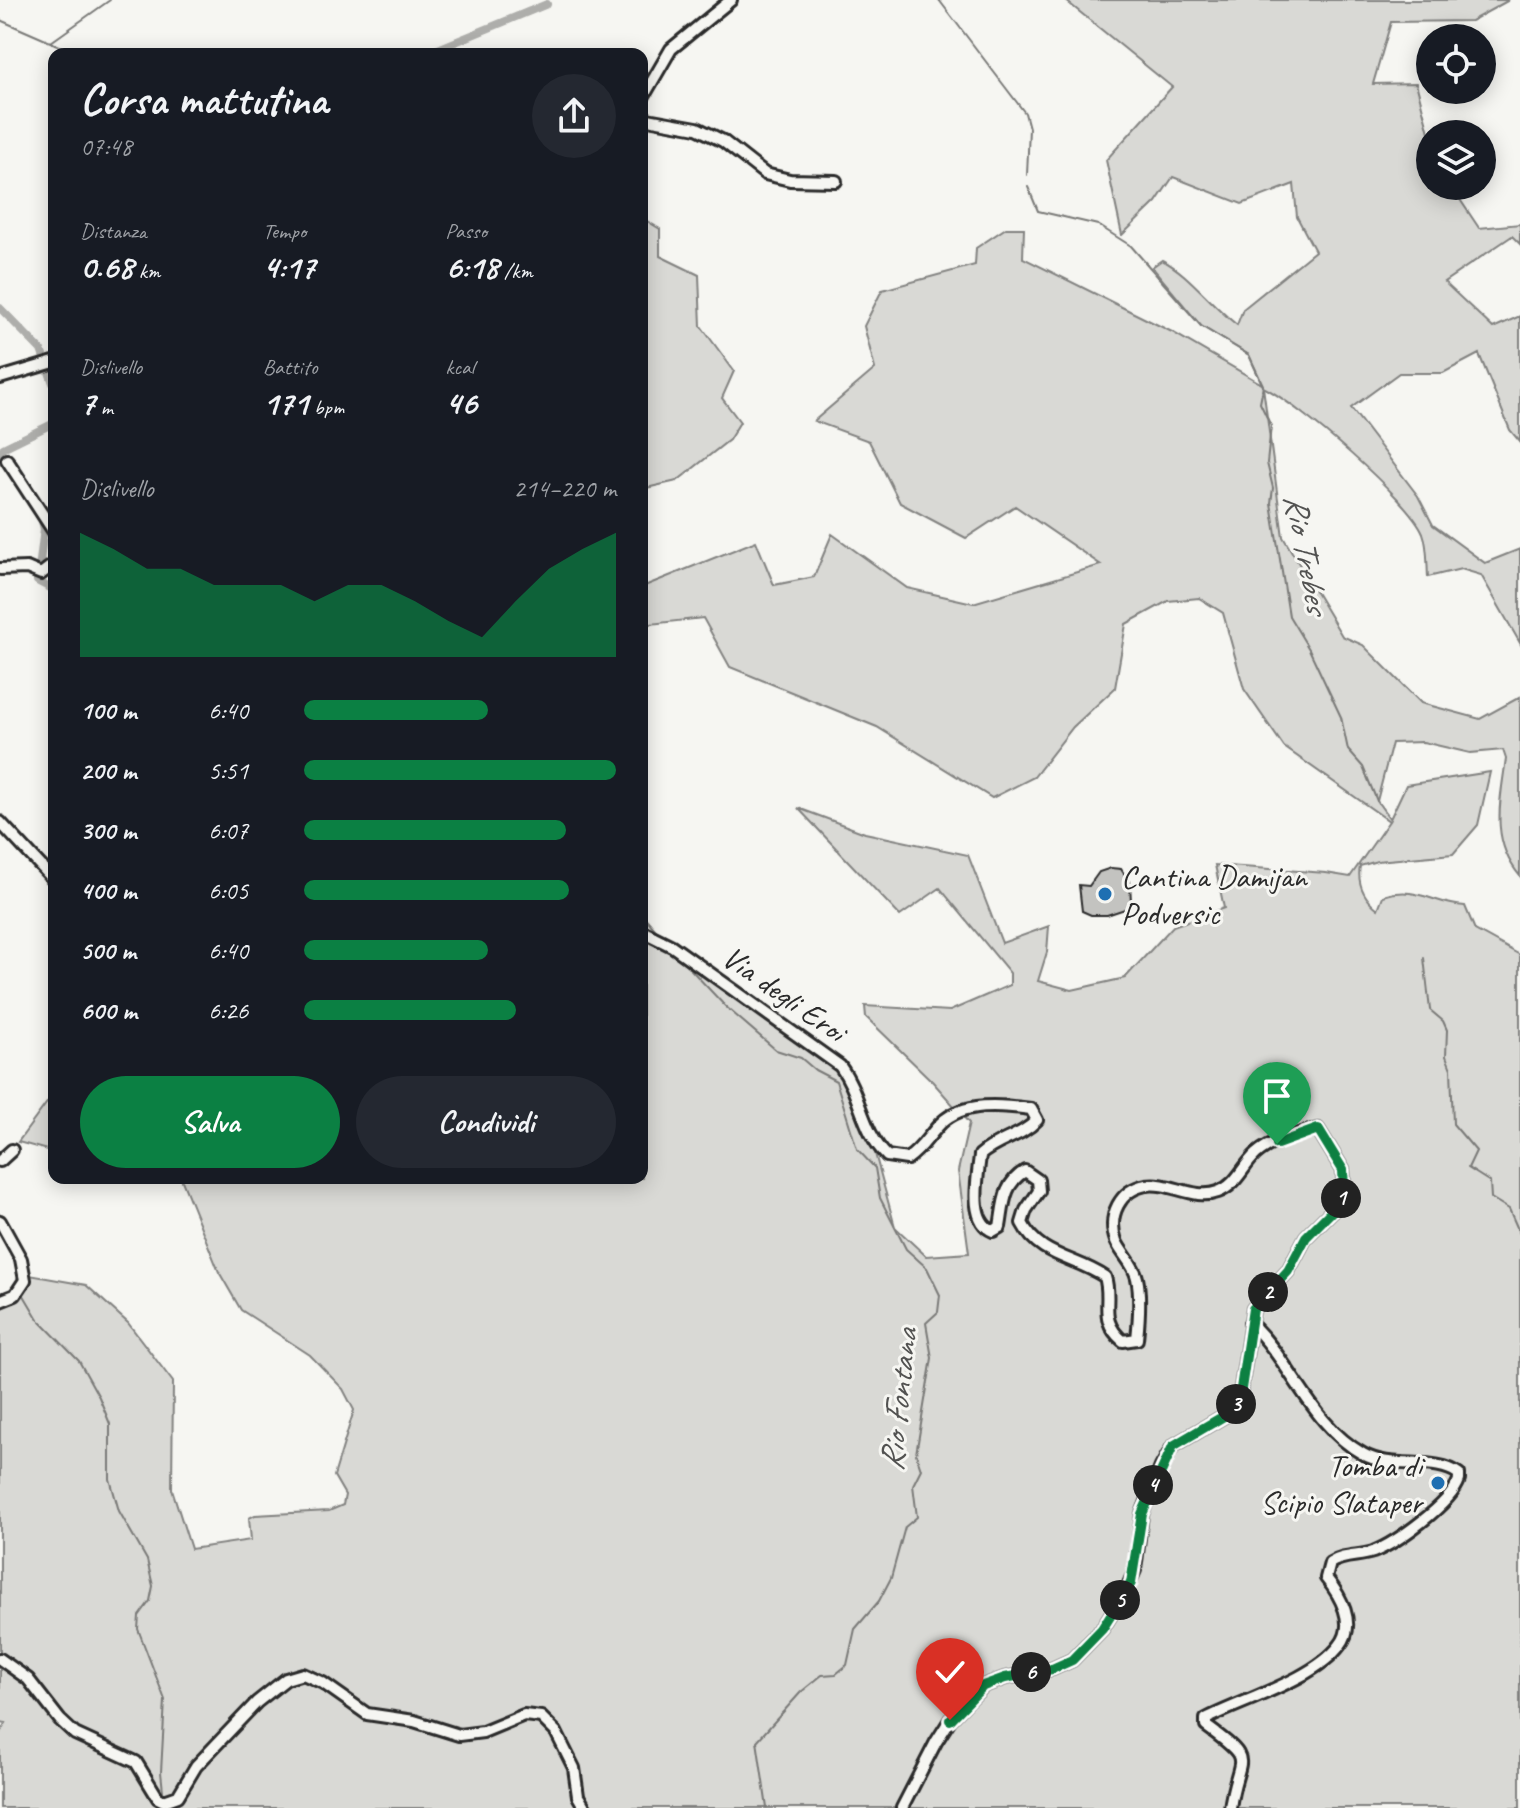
<!DOCTYPE html>
<html lang="it">
<meta charset="utf-8">
<style>
:root{--surface:#171b24;--page:#242831;--text:#f1f3f6;--muted:#9ea1a6;--accent:#0b8043}
body{margin:0;font-family:Caveat,sans-serif;background:var(--page);color:var(--text);height:100vh;display:flex;flex-direction:column;font-size:30px;white-space:nowrap}
*{box-sizing:border-box;margin:0}
p{font-size:26px;color:var(--muted)}
.icon{flex:none;width:44px;height:44px;fill:none;stroke:currentColor;stroke-width:2;stroke-linecap:round;stroke-linejoin:round}
.map{position:relative;flex:1;overflow:hidden}
.panel{position:absolute;left:48px;top:48px;width:600px;height:1136px;display:flex;flex-direction:column;background:var(--surface);border-radius:16px;box-shadow:0 4px 20px #0003}
.panel>*{flex:none}
.buttons{position:absolute;left:1416px;top:24px;display:grid;gap:16px}
.buttons a{display:grid;place-items:center;width:80px;height:80px;border-radius:50%;background:var(--surface);box-shadow:0 4px 20px #0003;font-size:40px}
.pin{position:absolute;display:grid;place-items:center;width:68px;height:68px;color:#fff;margin:-82px -34px;border-radius:50% 50% 50% 0;rotate:-45deg;box-shadow:0 0 8px #0007}
.pin .icon{rotate:45deg}
.km{position:absolute;width:40px;height:40px;margin:-20px;border-radius:50%;background:#222;color:#fff;font-size:22px;line-height:40px;text-align:center}
.round{display:grid;place-items:center;flex:none;width:84px;height:84px;border-radius:42px;background:var(--page)}
.overview{display:flex;align-items:center;justify-content:space-between;height:136px;padding:0 32px}
h1{font-size:44px;font-weight:600;line-height:60px}
.stats{display:grid;grid-template-columns:repeat(3,1fr);gap:12px;height:136px;padding:8px 32px}
.stats div{display:grid;align-content:center}
.stats b{font-size:34px;font-weight:600}
.stats small{font-size:22px;font-weight:400}
.stats p{font-size:22px}
.chart{height:224px;padding:16px 32px}
.chart p{display:flex;justify-content:space-between}
.chart svg{width:100%;height:144px;margin-top:8px;fill:var(--accent);opacity:.7}
.button{display:flex;gap:16px;margin-top:auto;padding:16px 32px}
.button a{flex:1;height:92px;border-radius:48px;background:var(--accent);color:#fff;font-size:32px;font-weight:600;line-height:92px;text-align:center}
.button a+a{background:var(--page);color:var(--text)}
ul{padding:0 32px;list-style:none;font-size:26px}
li{display:grid;grid-template-columns:128px 96px 1fr;align-items:center;height:60px}
li i{height:20px;border-radius:10px;background:var(--accent)}
.map>svg:first-child{display:block}
.green{fill:#d9d9d5;stroke:#828280;stroke-width:2}
.lines{fill:none;stroke-linecap:round;stroke-linejoin:round}
.stream{stroke:#7a7a78;stroke-width:2}
.canal{stroke:#aeaeab;stroke-width:8}
.building{fill:#c3c3c0;stroke:#2b2b2b;stroke-width:2}
.minor-casing{stroke:#2b2b2b;stroke-width:16}
.minor{stroke:#f6f6f2;stroke-width:10}
.route-casing{stroke:#fff;stroke-width:16}
.route{stroke:#0b8043;stroke-width:10}
.poi-dot{fill:#1f6fb2;stroke:#f6f6f2;stroke-width:3}
.labels{text-anchor:middle;dominant-baseline:central;stroke-width:6;stroke-linejoin:round;paint-order:stroke}
.poi-label{font-size:32px;fill:#2b2b2b;stroke:#f6f6f2;text-anchor:start}
.street-label{font-size:32px;fill:#2b2b2b;stroke:#f6f6f2}
.water-label{font-size:34px;font-style:italic;fill:#525251;stroke:#f6f6f2}
</style>
<div class="map">
<svg width="1520" height="1808" viewBox="0 0 1520 1808">
<rect width="100%" height="100%" fill="#f6f6f2"/>
<filter id="ink" filterUnits="userSpaceOnUse"><feTurbulence type="fractalNoise" baseFrequency=".0125" numOctaves="2"/><feDisplacementMap in="SourceGraphic" scale="16" xChannelSelector="R" yChannelSelector="G"/><feConvolveMatrix kernelMatrix="1 2 1 2 8 2 1 2 1" color-interpolation-filters="sRGB"/></filter>
<g filter="url(#ink)">
<g class="green">
<path d="M1065 0H1509L1471 21 1391 22 1373 84 1416 83 1430 136V186H1451L1479 228 1520 224V244L1512 236 1444 282 1493 328 1520 316V442L1510 430 1479 354 1443 373H1399L1351 408 1418 496 1433 525 1485 563 1520 549V643L1481 575 1461 569 1428 577C1427 563 1428 546 1423 533 1409 499 1298 404 1263 387L1283 537 1342 636 1363 645 1421 703 1480 719 1520 697V876C1490 840 1500 802 1506 759L1503 750 1470 753 1423 742 1392 743 1377 801 1390 819 1406 785 1490 772 1478 825 1453 854 1377 861 1360 866C1357 883 1364 898 1378 909L1383 896C1417 885 1432 904 1465 906L1475 930 1520 955V1808H0V1733L6 1723 0 1722V1303L22 1292 30 1275 86 1285 128 1323 173 1382 172 1489 191 1549 251 1540 249 1518 255 1515 329 1511 343 1505 345 1495 334 1476 354 1410 343 1389 310 1355 241 1310 219 1272 181 1178H642V931L840 1066 870 1135 895 1227 926 1256 969 1253 958 1171 969 1123 932 1081 866 1017 865 1006 950 1011 1010 985V973L940 888 900 916 798 808 865 833 968 855 1002 943 1049 926 1047 952 1038 981 1072 990 1125 978 1173 926 1224 908 1215 865 1326 873 1350 877 1389 821 1284 747 1244 689 1223 613 1199 598 1168 601 1126 624 1115 688 1073 727 1034 777 992 798 877 727 730 667 703 618 642 625V587L756 541 774 585 814 577 832 534 907 588 973 603 1101 565 1015 506 966 538 900 503 869 441 814 421 875 369 864 326 882 290 975 265 976 248 1006 228H1024L1023 258 1172 332 1262 384 1249 355 1201 326 1152 267 1162 260C1188 273 1211 305 1237 325L1243 309 1315 251 1297 217 1294 184 1242 204 1173 177 1156 202 1122 235 1106 160 1172 87Z"/>
<path d="M642 218 660 229V256L699 275 701 326 734 371 722 398 740 422 729 440 677 481 642 489Z"/>
<path d="M54 1093V1152L18 1142Z"/>
</g>
<g class="lines">
<g class="stream">
<path d="M939 0 1025 113 1029 128 1027 175"/>
<path d="M0 20 78 54"/>
<path d="M51 42 110 0"/>
<path d="M1028 187 1038 211 1098 225 1131 246 1201 326 1249 355 1263 385 1262 391"/>
<path d="M1262 393 1260 403 1271 426 1267 463 1273 488 1271 503 1289 616 1309 649 1341 717 1348 750 1363 767 1377 801"/>
<path d="M642 914 660 935"/>
<path d="M680 958 725 1006 776 1050 801 1058 815 1070 836 1081 857 1149 875 1168 880 1198 906 1249 927 1268 940 1295 938 1312 926 1323 932 1358 916 1454 921 1469 913 1485 917 1517 905 1527 891 1578 879 1601 855 1629 847 1665 836 1674 822 1675 801 1692 757 1741 767 1808"/>
<path d="M1424 958 1430 1010 1443 1021 1447 1030 1446 1056 1451 1069 1453 1124 1476 1151 1468 1168 1490 1182 1491 1198 1509 1209 1520 1234"/>
<path d="M22 1292 38 1319 79 1361 99 1397 110 1424V1479L119 1511 147 1560 153 1586 150 1601 139 1616 138 1629 165 1700 161 1772 163 1791"/>
</g>
<g class="canal">
<path d="M426 54 547 4"/>
<path d="M0 308 41 350 54 386"/>
<path d="M0 453 3 448 54 423"/>
<path d="M0 454 8 466"/>
<path d="M39 569 44 529 41 518"/>
<path d="M37 576V581L54 590"/>
<path d="M54 857 51 864 54 868"/>
</g>
</g>
<path class="building" d="M1111 868 1121 869 1130 883 1131 902 1128 908 1107 915H1091L1082 911 1079 885 1089 886 1099 872Z"/>
<g class="lines">
<defs>
<g id="minor">
<path d="M642 99 671 49 731 0"/>
<path d="M642 118 697 128 723 141 765 174 790 180 836 181"/>
<path d="M0 378 54 362"/>
<path d="M7 460 54 532"/>
<path d="M0 569 27 568 41 574 54 564"/>
<path d="M0 822 54 880"/>
<path d="M642 931 672 946 840 1066C861 1094 861 1130 887 1156L907 1159C922 1149 929 1135 941 1123 964 1101 1002 1105 1031 1109L1037 1120C1021 1137 998 1139 980 1155 978 1177 968 1221 993 1231L1000 1227C1004 1204 1003 1184 1025 1171L1038 1180 1039 1191 1026 1210 1022 1223C1039 1257 1076 1257 1105 1277 1113 1302 1097 1319 1123 1341L1137 1339C1139 1320 1141 1296 1137 1278 1134 1264 1121 1253 1116 1241 1107 1215 1120 1190 1146 1185 1170 1181 1194 1201 1218 1192 1237 1185 1242 1167 1256 1154 1271 1141 1299 1133 1318 1129L1343 1170 1344 1189 1338 1205 1306 1237 1288 1271 1253 1309 1239 1402 1229 1413 1173 1446 1161 1467 1142 1514 1135 1570 1126 1591 1102 1629 1072 1660 1052 1669 1005 1678 983 1686 969 1700 950 1720 936 1742 902 1808"/>
<path d="M0 1161 12 1150"/>
<path d="M0 1221 21 1259 25 1280 15 1295 0 1301"/>
<path d="M0 1659 28 1679 60 1720 75 1734 136 1762 158 1798 164 1801 178 1796 196 1766 257 1702 286 1679 303 1674 323 1683 367 1714 414 1721 459 1735 483 1732 524 1715 541 1717 556 1732 574 1768 578 1796 585 1808"/>
<path d="M1230 1808C1237 1754 1258 1764 1206 1726V1719C1243 1700 1315 1679 1340 1645 1357 1624 1340 1595 1326 1578L1330 1563C1343 1554 1359 1557 1373 1552 1396 1543 1451 1504 1459 1480V1474C1436 1456 1392 1471 1363 1454 1311 1425 1292 1362 1250 1323"/>
</g>
</defs>
<use href="#minor" class="minor-casing"/>
<use href="#minor" class="minor"/>
</g>
</g>
<g class="lines" filter="url(#ink)">
<defs>
<path id="route" d="M950 1720 983 1686 1005 1678 1052 1669 1072 1660 1102 1629 1131 1583 1142 1514 1173 1446 1229 1413 1239 1402 1253 1309 1288 1271 1306 1237 1338 1205 1344 1189 1343 1170 1318 1129 1277 1144"/>
</defs>
<use href="#route" class="route-casing"/>
<use href="#route" class="route"/>
</g>
<g class="poi-dot">
<circle cx="1105" cy="894" r="8"/>
<circle cx="1438" cy="1483" r="8"/>
</g>
<g class="labels">
<g class="poi-label">
<text x="1121" y="876">Cantina Damijan<tspan x="1121" dy="37">Podversic</tspan></text>
<text x="1422" y="1465" text-anchor="end">Tomba di<tspan x="1422" dy="37">Scipio Slataper</tspan></text>
</g>
<g class="street-label">
<text transform="translate(784 994) rotate(35)">Via degli Eroi</text>
</g>
<g class="water-label">
<text transform="translate(1307 553) rotate(79)">Rio Trebes</text>
<text transform="translate(898 1400) rotate(-84)">Rio Fontana</text>
</g>
</g>
</svg>
<div class="buttons">
<a><svg class="icon" aria-label="locate" viewBox="0 0 24 24"><circle cx="12" cy="12" r="6"/><path d="M12 2v4M12 18v4M2 12h4M18 12h4"/></svg></a>
<a><svg class="icon" aria-label="layers" viewBox="0 0 24 24"><path d="M12 4l9 5-9 5-9-5zM3 14l9 5 9-5"/></svg></a>
</div>
<div class="pin" style="left:1277px;top:1144px;background:#1e9e55"><svg class="icon" aria-label="arrive" viewBox="0 0 24 24"><path d="M6 21V4h12l-3 4 3 4H6"/></svg></div>
<div class="pin" style="left:950px;top:1720px;background:#d93025"><svg class="icon" aria-label="check" viewBox="0 0 24 24"><path d="M5 12l5 5 9-10"/></svg></div>
<b class="km" style="left:1341px;top:1198px">1</b>
<b class="km" style="left:1268px;top:1292px">2</b>
<b class="km" style="left:1236px;top:1404px">3</b>
<b class="km" style="left:1153px;top:1485px">4</b>
<b class="km" style="left:1120px;top:1600px">5</b>
<b class="km" style="left:1031px;top:1672px">6</b>
<section class="panel">
<div class="overview"><div><h1>Corsa mattutina</h1><p>07:48</p></div><a class="round"><svg class="icon" aria-label="share" viewBox="0 0 24 24"><path d="M12 15V3M7 8l5-5 5 5M5 13v7h14v-7"/></svg></a></div>
<div class="stats">
<div><p>Distanza</p><b>0.68<small> km</small></b></div>
<div><p>Tempo</p><b>4:17</b></div>
<div><p>Passo</p><b>6:18<small> /km</small></b></div>
</div>
<div class="stats">
<div><p>Dislivello</p><b>7<small> m</small></b></div>
<div><p>Battito</p><b>171<small> bpm</small></b></div>
<div><p>kcal</p><b>46</b></div>
</div>
<div class="chart"><p><span>Dislivello</span>214–220 m</p>
<svg viewBox="0 0 160 44" preserveAspectRatio="none"><path d="M0 44V6L10 11L20 17L30 17L40 22L50 22L60 22L70 27L80 22L90 22L100 27L110 33L120 38L130 27L140 17L150 11L160 6V44z"/></svg>
</div>
<ul>
<li><b>100 m</b>6:40<i style="width:59%"></i></li>
<li><b>200 m</b>5:51<i style="width:100%"></i></li>
<li><b>300 m</b>6:07<i style="width:84%"></i></li>
<li><b>400 m</b>6:05<i style="width:85%"></i></li>
<li><b>500 m</b>6:40<i style="width:59%"></i></li>
<li><b>600 m</b>6:26<i style="width:68%"></i></li>
</ul>
<div class="button"><a>Salva</a><a>Condividi</a></div>
</section>
</div>
